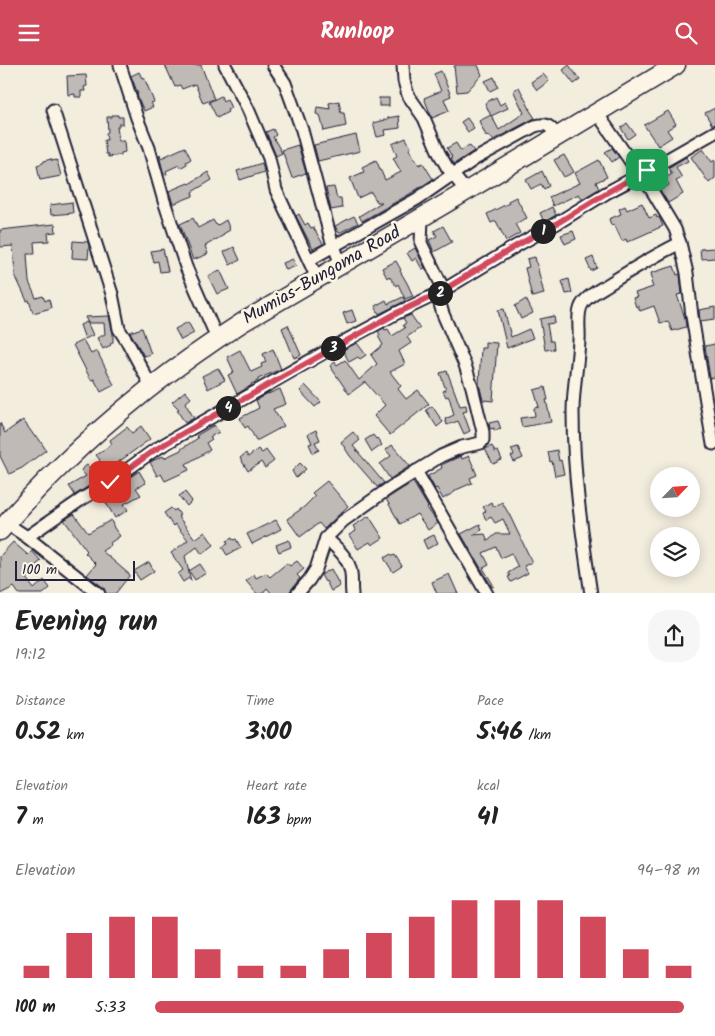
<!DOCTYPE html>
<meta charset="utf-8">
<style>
:root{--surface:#fff;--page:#f6f6f6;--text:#222;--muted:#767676;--accent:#d1495b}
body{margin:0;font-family:Kalam,sans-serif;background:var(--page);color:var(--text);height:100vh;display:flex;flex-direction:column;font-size:19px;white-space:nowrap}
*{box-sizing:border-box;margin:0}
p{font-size:16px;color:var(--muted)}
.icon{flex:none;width:28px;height:28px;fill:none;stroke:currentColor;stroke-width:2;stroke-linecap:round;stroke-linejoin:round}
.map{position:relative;height:528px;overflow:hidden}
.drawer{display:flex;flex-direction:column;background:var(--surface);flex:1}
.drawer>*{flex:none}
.needle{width:32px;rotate:65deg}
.tools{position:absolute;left:650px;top:402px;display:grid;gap:10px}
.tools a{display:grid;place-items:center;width:50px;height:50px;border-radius:50%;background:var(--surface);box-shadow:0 2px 12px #0003;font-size:25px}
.scale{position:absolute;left:15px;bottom:12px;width:120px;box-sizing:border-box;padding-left:5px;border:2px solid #22223b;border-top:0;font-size:14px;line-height:18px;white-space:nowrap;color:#22223b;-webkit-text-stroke:4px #fcf5e5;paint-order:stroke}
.pin{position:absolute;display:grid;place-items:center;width:42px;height:42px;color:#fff;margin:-21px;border-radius:10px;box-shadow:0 2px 8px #0006}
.km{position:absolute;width:25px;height:25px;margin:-12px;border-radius:50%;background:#222;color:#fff;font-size:14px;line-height:25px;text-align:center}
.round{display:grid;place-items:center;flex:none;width:52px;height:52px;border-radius:20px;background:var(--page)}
.head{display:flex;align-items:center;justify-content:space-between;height:85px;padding:0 15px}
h1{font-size:28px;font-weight:700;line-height:38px}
.metrics{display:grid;grid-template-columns:repeat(3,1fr);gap:8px;height:85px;padding:5px 15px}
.metrics div{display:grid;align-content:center}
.metrics b{font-size:25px;font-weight:700}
.metrics small{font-size:14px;font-weight:400}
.metrics p{font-size:14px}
.chart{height:140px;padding:10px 15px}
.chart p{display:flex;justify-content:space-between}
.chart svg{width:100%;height:90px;margin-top:5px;stroke:var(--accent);stroke-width:6}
ul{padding:0 15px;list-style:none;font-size:16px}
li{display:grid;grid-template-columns:80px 60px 1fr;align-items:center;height:38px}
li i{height:12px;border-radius:6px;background:var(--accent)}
header{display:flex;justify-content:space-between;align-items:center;height:65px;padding:0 15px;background:var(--accent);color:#fff;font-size:22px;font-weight:700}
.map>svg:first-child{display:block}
.building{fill:#bfbab6;stroke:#22223b}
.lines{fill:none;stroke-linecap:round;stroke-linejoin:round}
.minor-casing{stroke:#22223b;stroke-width:15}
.highway-casing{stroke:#22223b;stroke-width:21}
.minor{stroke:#fcf5e5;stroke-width:11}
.highway{stroke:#fcf5e5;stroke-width:18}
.route-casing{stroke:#fff;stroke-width:10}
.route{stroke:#d1495b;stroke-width:6}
.labels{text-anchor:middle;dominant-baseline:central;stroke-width:5;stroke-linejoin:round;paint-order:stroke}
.street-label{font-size:18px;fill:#22223b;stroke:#fcf5e5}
</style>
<header><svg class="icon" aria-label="menu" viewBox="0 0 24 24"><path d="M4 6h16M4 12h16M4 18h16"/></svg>Runloop<svg class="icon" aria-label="search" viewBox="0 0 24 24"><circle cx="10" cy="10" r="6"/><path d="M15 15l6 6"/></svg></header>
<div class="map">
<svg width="715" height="529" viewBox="0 0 715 529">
<rect width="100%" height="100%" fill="#f3edde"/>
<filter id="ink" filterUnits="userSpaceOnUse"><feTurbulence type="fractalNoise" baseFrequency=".02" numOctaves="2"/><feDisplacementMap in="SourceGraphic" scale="10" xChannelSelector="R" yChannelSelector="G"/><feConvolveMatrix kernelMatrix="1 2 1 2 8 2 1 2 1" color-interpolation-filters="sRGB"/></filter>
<g filter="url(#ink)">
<g class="building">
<path d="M165 0H201L214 34 203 38 195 19 182 24 180 20 175 22Z"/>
<path d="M457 0H478L482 10 467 26 457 27 454 1Z"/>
<path d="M569 0 580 15 574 19 563 5Z"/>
<path d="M441 6 451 31 444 34 449 46 432 53 424 33 441 26 434 9Z"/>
<path d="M139 7 142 13 144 12 154 37 151 38 153 42 144 46 138 33 137 29H138L131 11Z"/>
<path d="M543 9 549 16 537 25 531 17Z"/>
<path d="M86 10 87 21 84 22 85 26H81V32H75V29L68 30 67 11Z"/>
<path d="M494 12 498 22 490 26 485 16Z"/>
<path d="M519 22 530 44H529L535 53 493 75 489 70 486 71 479 56 491 50 499 65 524 48 514 27V25Z"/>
<path d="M221 31 223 36 227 34 231 43 227 45 228 47 217 53 209 37Z"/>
<path d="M496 32 500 40 505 37 508 43 491 51 485 38Z"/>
<rect x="379" y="33" width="10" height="8"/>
<path d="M339 36 341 48H344L346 61 324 66 320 50 316 49 317 42 330 44 329 38Z"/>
<path d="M715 43V60H712L705 48Z"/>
<path d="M668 46 676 59 667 65 672 72 658 81 644 60Z"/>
<path d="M112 50H118V52H123V59H119V61L117 62 119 76H124L125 87 121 88V90L108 92V89H106L104 75H107L106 68 108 67 107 52H112Z"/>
<path d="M399 51 400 63 385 65 386 70 377 72 373 58 388 54 387 53Z"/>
<path d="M467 53 474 63 468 67 461 57Z"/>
<path d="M627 58 635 69 628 74 621 63Z"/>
<path d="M273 64 276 70 273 72 282 88 276 91 266 67Z"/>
<path d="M356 70 360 86 318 96 314 80Z"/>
<path d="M406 73 411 83 409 84 419 100 423 98 433 114 408 130 362 156 359 151 382 137H377L371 127 358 133 350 113 364 107 362 102 376 95 385 115 401 107 393 93 397 91 392 79Z"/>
<path d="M456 78 461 86 469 80 474 86 454 99 451 93 452 92 447 83Z"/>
<path d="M298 80 306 108 292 113 282 85Z"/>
<path d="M185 82 191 94 186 97 187 99 180 103 179 100 166 106 167 109 164 110 159 90 160 89 161 93Z"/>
<path d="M612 83 619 92 612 97 605 87Z"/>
<path d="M703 84 712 97 715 95V113L709 118 691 92Z"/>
<path d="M564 90 574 107 564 112 554 95Z"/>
<path d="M686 92 688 96 676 102 682 113 676 116 683 129 668 138 660 125 669 120 665 113 672 109 668 103Z"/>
<path d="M51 94 52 96 57 95 61 111 40 115 37 100 43 98 44 96Z"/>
<path d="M599 95 607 112 596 117 599 124 582 134 579 129 553 141 549 132 580 118 575 108Z"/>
<path d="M262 98 264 107 240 115 237 106Z"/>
<path d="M542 106 549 121 544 124 541 119 531 124 526 115Z"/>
<path d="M208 107 212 115 192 127 193 131 173 139 169 126 188 118 189 119Z"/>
<path d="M334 122 337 133H341L342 143 331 145 326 123Z"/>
<path d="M516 132 527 153 515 159 520 168 506 176 496 156 491 158 487 149 509 138 508 136Z"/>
<path d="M72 137 73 148 51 150 50 140Z"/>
<path d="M642 138 649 153 656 150 657 153 659 152 663 161 627 177 626 174 622 176 614 159 611 160 609 154 621 149 619 144 625 141 627 145Z"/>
<path d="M552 142 556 150 544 157 540 148Z"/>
<path d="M299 149 305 160 308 158 311 163 313 162 323 179 313 184 296 151Z"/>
<path d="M354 151 358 158 339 168 335 161Z"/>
<path d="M193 153 198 163 213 155 216 160 217 159 218 160 226 155 230 165 223 169 224 170 205 181 208 189 193 195 180 159Z"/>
<path d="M55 159 56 167 48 168 49 176 34 177 35 189H27L29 217 36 233 43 231 45 236 49 234 51 243 33 248 29 235 27 236 15 210 13 181 0 182V165Z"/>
<path d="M443 161 452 177 434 187 429 175 437 171 434 166Z"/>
<path d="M573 166 576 174 565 179 561 170Z"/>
<path d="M73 176 88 177 89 181 88 194 72 193Z"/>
<path d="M234 182 240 195 230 200 224 187Z"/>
<path d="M415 183 425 203 422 204 416 193 412 196 407 188Z"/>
<path d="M715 183V193L701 194 700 184Z"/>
<path d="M163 184 168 206 160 207 158 196 154 197 151 186Z"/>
<path d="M535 192 544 229 532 232 525 203 529 202 527 194Z"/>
<path d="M593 192 597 203 591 206 586 195Z"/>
<path d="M293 194 296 201 286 205 283 198Z"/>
<path d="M396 196 401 205 400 206 407 218 413 231 405 234 398 219 396 221 389 211 387 213 382 203Z"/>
<path d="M674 201 677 210 679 209 680 210 682 229 677 230 685 253 686 262 672 266 668 256 660 258 654 241 640 246 638 241 636 242 633 233 637 232 635 228 653 222 651 217 653 216 651 208Z"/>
<path d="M220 205 229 224 217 229 208 211Z"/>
<path d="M569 214 572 228 566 229 562 216Z"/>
<path d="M403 232 405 236 379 249 375 241 386 235 388 239Z"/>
<path d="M526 234 533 248 521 254 515 241Z"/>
<path d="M715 242V254L700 256 699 245Z"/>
<path d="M504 244 511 272 529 264 533 273 507 283 498 245Z"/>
<path d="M352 245 356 256 347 259 343 248Z"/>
<path d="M411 250 420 263 407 272 411 278 399 286 405 299 390 307 401 321 398 324 406 334 418 325 429 339 390 370 374 351 385 340 365 317 349 329 330 301 335 297 337 300 345 295 359 315 377 299 371 290 383 280 378 271 380 270 378 266 384 263 385 265 388 264 392 271 405 263 403 260 406 258 403 253Z"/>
<path d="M109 251 113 268V277L110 279 111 280 103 284 97 273 105 269 104 258H88L85 252Z"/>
<path d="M554 251 555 258 547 259 550 276H553L554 284 545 285 540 254Z"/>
<path d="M87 257 93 270 85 274 80 260Z"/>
<path d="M188 257 194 268 181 275 175 264Z"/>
<path d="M288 260 301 290 294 293 282 263Z"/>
<path d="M142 263 151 289 144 291 130 267Z"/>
<path d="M83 275 91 289 97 286 114 320 101 327 94 314 91 315 73 280Z"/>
<path d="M485 277 497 278 493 336 483 335 479 319 481 283H485Z"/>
<path d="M357 278 366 290 360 294 358 292 349 297 343 285Z"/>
<path d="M715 279V312L710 313 705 281Z"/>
<path d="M273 284 281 304 258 314V316L251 319 252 320 237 329 228 310 234 307 227 292 240 285 251 307 262 302 261 299 266 297 263 289Z"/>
<path d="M218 303 225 315 208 324 202 311Z"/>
<path d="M447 306 460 341 466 340 467 346 463 347 470 366 464 369 458 356 447 360 445 354 454 350 450 335 448 331 446 332 443 326 446 325 440 308Z"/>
<path d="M305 320 321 337 315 342 300 326Z"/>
<path d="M545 322 548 335H546L551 357 522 362 520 353 535 351 534 343 539 342 534 325Z"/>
<path d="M280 324 286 339 273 344 284 361 258 375H256L248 361 245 363 240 353 259 343 256 335 268 328V329Z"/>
<path d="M185 326 191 333 185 338 194 353 185 358 177 345 179 344 172 337Z"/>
<path d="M432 341 443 357 437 362 426 345Z"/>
<path d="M23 355 35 372 37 371 46 385 22 403 9 409 0 391V358L5 368Z"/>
<path d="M498 356 501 364 494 366V363L490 364 489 358Z"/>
<path d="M214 360 219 367 210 372 212 374 206 378 210 385 186 399 189 405 165 416 161 409 157 411 150 397 163 391 164 393 181 385V384L198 373 196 371Z"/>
<path d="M141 361 150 374 120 396 99 413 100 414 75 430 69 421 86 411 81 405 87 400 91 404 100 395 96 390 112 379 110 375 127 362 132 368Z"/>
<path d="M316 365 320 375 315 377 319 385 313 388 309 379 312 378 308 369Z"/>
<path d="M353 367 360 375 353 381 384 418 377 422 350 391 341 377Z"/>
<path d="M373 370 376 374 377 373 382 380 372 387 365 375Z"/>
<path d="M392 380 410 401 390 414 380 399 391 391 386 385Z"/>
<path d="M492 381 495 387 498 386 502 395 493 399 485 384Z"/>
<path d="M518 382 523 393 514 397 511 391 514 390 511 384Z"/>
<path d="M258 384 262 388 266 385 274 396 265 403 261 397 248 406 240 393 246 388 248 392Z"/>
<path d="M557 385 559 396 561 395 564 409 555 411 552 396 550 397 548 387Z"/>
<path d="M461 391 462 394 469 391 477 410 470 413 472 418 456 425V426L443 434 437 423 435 424 428 411 442 403 441 400Z"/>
<path d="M300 398 306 404 296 413 292 406Z"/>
<path d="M139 406 146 418 136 423 141 430 124 439 128 445 115 453 102 431Z"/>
<path d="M327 416 348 441 324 464 319 458 300 472 287 454 304 442 315 431 312 428Z"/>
<path d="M413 417 428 442 427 443 438 458 428 465 417 449 400 459 386 434Z"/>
<path d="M185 427 192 436 187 441 179 431Z"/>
<path d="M491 437 494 442 502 437 510 451 532 497 524 501 528 508 511 517 508 512 510 511 508 508 518 502 511 488 501 493 496 482 483 488 489 500 483 503 494 521 492 522 461 469 480 459 482 465 473 470 485 469 488 476 496 469H510L503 454 495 458 491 452 486 455 483 448 486 446 483 442Z"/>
<path d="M171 443 174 446 176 444 180 450 178 451 195 474 205 467 214 480 202 489 197 482 185 491 191 516 189 513 183 517 178 509 183 505 171 488 188 475 175 459 173 461 164 448Z"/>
<path d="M74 449 88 468 111 455 114 463 120 471 110 478 111 480 102 486 130 510 115 529H106L104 523 87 510 96 499 85 488 87 486 64 455Z"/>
<path d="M369 451 383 473 372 480 370 477 358 484 349 470 356 466 353 461Z"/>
<path d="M276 455 281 464 252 479 247 469Z"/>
<path d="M434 470 438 478 427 484 423 475Z"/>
<path d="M232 473 233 475 236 474 241 483 227 490 222 482 228 479 226 476Z"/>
<path d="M289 475 291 482 279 487 276 480Z"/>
<path d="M13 477 28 490 32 486 41 496 26 509 29 512 26 513 34 524 44 515 50 523 43 529H19L14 522 0 529V491Z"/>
<path d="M391 489 393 491 395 490 402 501 393 507 384 493Z"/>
<path d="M297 496 304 504 297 510 300 513 288 529H272L267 523 262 529H257L246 516 254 509 256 513 266 508 270 512 287 498 290 501Z"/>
<path d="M149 497 154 506 140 515 134 506Z"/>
<path d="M200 499 206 508 195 515 189 506Z"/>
<path d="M331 504 340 521 331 526 326 516 325 517 321 510Z"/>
<path d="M449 509 458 529H437L432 517Z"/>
</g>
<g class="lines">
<defs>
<g id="minor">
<path d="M120 0 137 53 149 83 164 136 186 202 217 273"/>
<path d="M225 0 248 44 269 93 276 125 317 213"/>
<path d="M273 0 285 18 302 65 331 174 341 199"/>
<path d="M403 0 404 16 408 30 424 53 439 88 447 102 466 126"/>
<path d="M53 45 112 229 119 264 128 278 151 321"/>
<path d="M597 48 640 110 651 124 675 164 680 178 687 208 692 251 713 379"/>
<path d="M422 153 421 178 444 225"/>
<path d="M309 195 417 134 475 94 535 61C548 57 550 62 558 71"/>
<path d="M416 406 487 529"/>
<path d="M6 458 27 472 99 529"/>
<path d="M27 472 82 434 110 417 153 386 180 370 339 279 397 248 437 229 516 181 559 157 606 128 640 110 715 67"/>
<path d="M326 473C337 483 349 493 351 508 352 515 351 522 352 529"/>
<path d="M297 529 309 515 316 504 326 473 343 456 391 422 441 391 462 382 481 378 483 375V367L472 322 465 300 443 249 437 229"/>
<path d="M591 529C582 468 573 408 573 347 573 323 578 299 579 275 580 264 576 247 583 238 588 231 597 226 604 222 629 206 654 191 680 178"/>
</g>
<path id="highway" d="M0 466C19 443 39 422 60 402 116 347 177 299 243 257L455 133 676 0"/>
</defs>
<use href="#minor" class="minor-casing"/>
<use href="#highway" class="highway-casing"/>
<use href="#minor" class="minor"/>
<use href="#highway" class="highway"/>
</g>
</g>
<g class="lines" filter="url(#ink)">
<defs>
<path id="route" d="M110 417 153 386 180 370 339 280 397 248 437 229 516 181 559 157 606 128 647 105"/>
</defs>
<use href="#route" class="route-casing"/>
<use href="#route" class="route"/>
</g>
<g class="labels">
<g class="street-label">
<text transform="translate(322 211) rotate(-30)">Mumias-Bungoma Road</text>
</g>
</g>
</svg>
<div class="tools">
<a><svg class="needle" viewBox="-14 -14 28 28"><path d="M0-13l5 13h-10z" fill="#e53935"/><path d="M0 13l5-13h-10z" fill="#767676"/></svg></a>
<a><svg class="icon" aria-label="layers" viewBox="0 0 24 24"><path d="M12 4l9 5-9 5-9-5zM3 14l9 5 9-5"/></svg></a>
</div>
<div class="scale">100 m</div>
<div class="pin" style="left:647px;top:105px;background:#1e9e55"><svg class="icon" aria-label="arrive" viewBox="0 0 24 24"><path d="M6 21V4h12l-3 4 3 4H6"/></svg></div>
<div class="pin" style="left:110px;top:417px;background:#d93025"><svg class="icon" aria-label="check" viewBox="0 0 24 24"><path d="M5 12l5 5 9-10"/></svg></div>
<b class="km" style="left:543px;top:166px">1</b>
<b class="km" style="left:440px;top:228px">2</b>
<b class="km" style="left:333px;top:283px">3</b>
<b class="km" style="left:228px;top:343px">4</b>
</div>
<section class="drawer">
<div class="head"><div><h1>Evening run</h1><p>19:12</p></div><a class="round"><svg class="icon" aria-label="share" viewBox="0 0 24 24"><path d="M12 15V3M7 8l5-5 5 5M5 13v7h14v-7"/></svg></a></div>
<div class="metrics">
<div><p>Distance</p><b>0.52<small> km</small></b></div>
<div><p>Time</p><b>3:00</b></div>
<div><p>Pace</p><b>5:46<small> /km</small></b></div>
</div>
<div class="metrics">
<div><p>Elevation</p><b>7<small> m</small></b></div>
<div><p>Heart rate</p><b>163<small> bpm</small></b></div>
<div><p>kcal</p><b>41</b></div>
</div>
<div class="chart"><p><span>Elevation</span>94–98 m</p>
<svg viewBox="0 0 160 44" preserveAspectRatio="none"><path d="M5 44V38M15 44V22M25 44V14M35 44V14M45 44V30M55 44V38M65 44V38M75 44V30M85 44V22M95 44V14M105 44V6M115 44V6M125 44V6M135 44V14M145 44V30M155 44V38"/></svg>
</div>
<ul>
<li><b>100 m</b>5:33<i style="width:97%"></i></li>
</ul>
</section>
